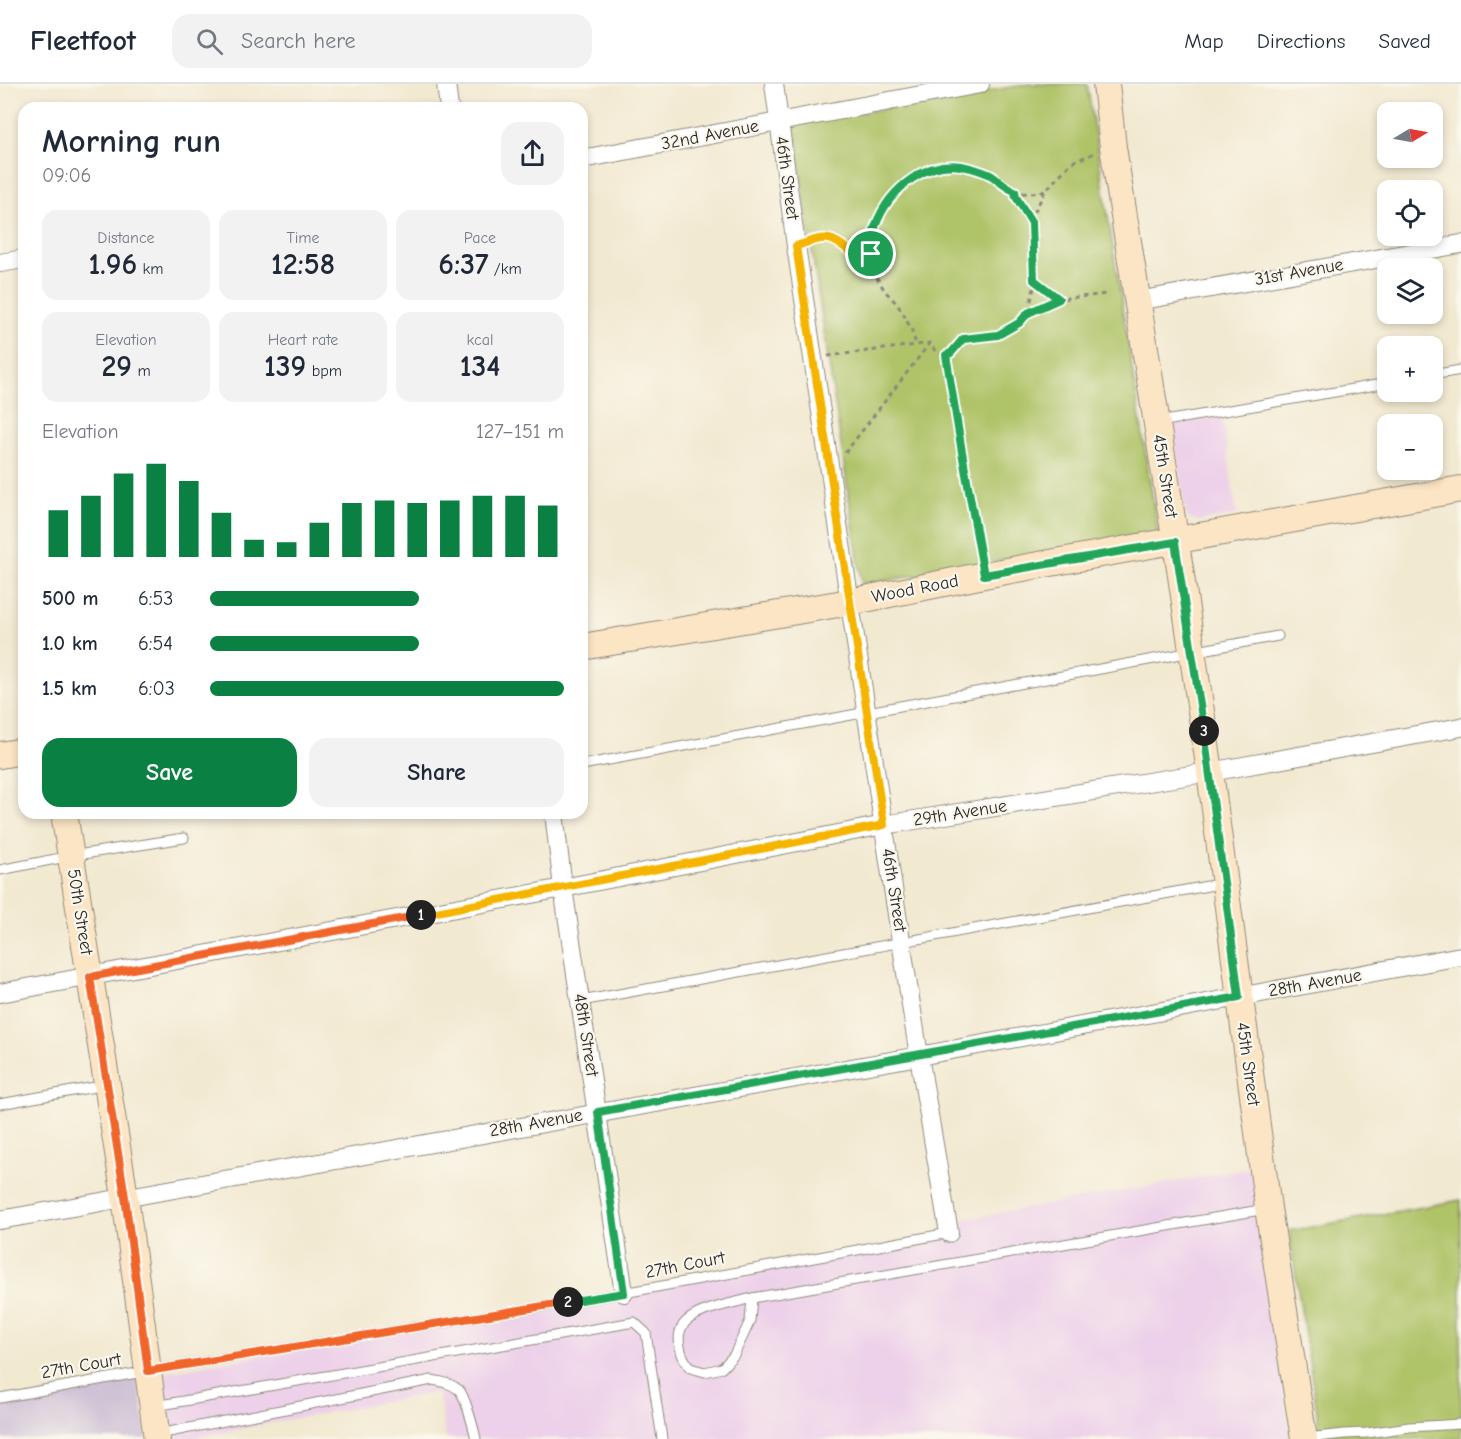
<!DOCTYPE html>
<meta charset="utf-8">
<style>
:root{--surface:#fff;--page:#f2f2f3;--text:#1f2937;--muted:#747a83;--line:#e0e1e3;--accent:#0b8043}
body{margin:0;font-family:"Comic Neue",sans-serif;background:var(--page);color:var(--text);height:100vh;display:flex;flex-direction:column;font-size:22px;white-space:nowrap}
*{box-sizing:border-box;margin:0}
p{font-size:20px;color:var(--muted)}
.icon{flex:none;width:33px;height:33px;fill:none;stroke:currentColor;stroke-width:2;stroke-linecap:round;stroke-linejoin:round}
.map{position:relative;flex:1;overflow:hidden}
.panel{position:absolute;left:18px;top:18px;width:570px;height:717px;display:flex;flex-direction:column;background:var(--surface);border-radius:18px;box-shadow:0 3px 9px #0003}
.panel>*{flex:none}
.needle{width:39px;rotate:80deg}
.tools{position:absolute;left:1377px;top:18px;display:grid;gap:12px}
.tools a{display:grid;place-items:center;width:66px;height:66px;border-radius:12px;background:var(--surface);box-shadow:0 3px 9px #0003;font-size:30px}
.pin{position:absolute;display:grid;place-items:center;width:51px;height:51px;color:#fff;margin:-26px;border:3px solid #fff;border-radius:50%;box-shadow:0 2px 6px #0007}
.km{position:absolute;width:30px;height:30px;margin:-15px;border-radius:50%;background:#222;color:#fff;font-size:16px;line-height:30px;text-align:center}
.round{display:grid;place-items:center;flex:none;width:63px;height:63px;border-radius:18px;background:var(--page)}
.head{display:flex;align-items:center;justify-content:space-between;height:102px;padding:0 24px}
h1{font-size:33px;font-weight:700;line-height:45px}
.figures{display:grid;grid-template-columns:repeat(3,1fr);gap:9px;height:102px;padding:6px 24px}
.figures div{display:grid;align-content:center;border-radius:15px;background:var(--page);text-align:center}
.figures b{font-size:30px;font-weight:700}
.figures small{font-size:16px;font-weight:400}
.figures p{font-size:16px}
.chart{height:168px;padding:12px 24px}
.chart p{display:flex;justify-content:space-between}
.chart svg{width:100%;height:108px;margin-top:6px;stroke:var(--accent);stroke-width:6}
.cta{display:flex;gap:12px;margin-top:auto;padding:12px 24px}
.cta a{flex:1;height:69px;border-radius:18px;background:var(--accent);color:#fff;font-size:24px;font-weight:700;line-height:69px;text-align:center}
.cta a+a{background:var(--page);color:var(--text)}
ul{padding:0 24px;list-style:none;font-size:20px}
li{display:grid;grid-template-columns:96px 72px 1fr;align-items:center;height:45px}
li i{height:15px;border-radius:8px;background:var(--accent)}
header{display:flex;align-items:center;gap:36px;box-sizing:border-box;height:84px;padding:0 30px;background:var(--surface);border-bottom:2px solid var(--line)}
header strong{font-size:28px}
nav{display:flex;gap:33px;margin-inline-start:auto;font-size:21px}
.search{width:420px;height:54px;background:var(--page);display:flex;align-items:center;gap:15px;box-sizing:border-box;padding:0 21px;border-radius:18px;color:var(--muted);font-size:22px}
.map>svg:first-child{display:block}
.built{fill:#edd0e9}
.industrial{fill:#ccbed4}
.green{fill:#afc367;stroke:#6d7749;stroke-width:1.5}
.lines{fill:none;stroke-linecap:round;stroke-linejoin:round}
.lane-casing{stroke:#8e8a7e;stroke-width:11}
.street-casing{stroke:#8e8a7e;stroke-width:20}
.secondary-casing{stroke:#8e8a7e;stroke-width:28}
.path{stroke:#8e8a7e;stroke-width:3;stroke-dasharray:4.5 4.5;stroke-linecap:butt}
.lane{stroke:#fff;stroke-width:9}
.street{stroke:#fff;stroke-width:18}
.secondary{stroke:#fce5c4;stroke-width:26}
.split-1-casing{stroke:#fff;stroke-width:12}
.split-2-casing{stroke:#fff;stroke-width:12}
.split-3-casing{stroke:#fff;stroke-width:12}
.split-4-casing{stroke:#fff;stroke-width:12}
.split-1{stroke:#f5b400;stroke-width:8}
.split-2{stroke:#f0652b;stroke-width:8}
.split-3{stroke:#22a559;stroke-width:8}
.split-4{stroke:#22a559;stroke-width:8}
.labels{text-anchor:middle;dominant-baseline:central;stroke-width:4.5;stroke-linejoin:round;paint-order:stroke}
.street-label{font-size:18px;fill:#2b2b2b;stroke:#fbf7ec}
</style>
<header>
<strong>Fleetfoot</strong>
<div class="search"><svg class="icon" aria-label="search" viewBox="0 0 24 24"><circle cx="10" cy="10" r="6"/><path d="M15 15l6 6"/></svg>Search here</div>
<nav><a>Map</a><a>Directions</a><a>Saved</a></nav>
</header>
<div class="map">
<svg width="1461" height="1355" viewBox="0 0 1461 1355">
<rect width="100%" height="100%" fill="#fbf7ec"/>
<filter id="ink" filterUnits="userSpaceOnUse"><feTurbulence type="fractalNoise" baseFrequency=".0167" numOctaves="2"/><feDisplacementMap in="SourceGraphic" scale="12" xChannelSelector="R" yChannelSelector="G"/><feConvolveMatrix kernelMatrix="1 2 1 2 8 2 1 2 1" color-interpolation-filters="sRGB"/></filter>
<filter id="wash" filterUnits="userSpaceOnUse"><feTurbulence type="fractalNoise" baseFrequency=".008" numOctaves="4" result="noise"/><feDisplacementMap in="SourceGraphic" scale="24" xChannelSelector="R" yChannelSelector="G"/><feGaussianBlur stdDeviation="1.35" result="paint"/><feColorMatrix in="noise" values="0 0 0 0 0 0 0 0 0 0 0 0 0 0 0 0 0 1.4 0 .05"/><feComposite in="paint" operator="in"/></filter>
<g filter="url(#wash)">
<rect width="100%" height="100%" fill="#f2e9d1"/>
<g class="built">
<path d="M1222 332 1237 431 1199 437 1193 436 1188 434 1186 429 1174 351 1170 341Z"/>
<path d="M1252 1084 1291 1355H446L438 1308 186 1355H172L162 1289 943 1151 950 1138Z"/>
</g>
<path class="industrial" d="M138 1293 147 1355H0V1318Z"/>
<g class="green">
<path d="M1029 0H1087L1158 448 862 501 793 40Z"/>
<path d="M1461 1116V1355H1321L1289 1147Z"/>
</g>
</g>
<g filter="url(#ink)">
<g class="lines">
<defs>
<g id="lane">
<path d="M1432 291 1461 286"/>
<path d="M1159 338 1388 299"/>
<path d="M582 681 1278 552"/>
<path d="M0 786 71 772 184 754"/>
<path d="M581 917 1224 799"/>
<path d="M0 1020 106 1001"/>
<path d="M752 1214 750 1237 734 1271 722 1284 705 1288 690 1284C687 1279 682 1273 681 1267 679 1260 678 1250 682 1243 690 1226 735 1219 752 1214L1266 1125"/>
<path d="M0 1314 148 1287 624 1209 949 1149"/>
<path d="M155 1322 634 1238 646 1249 662 1355"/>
<path d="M159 1350 432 1296C442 1298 451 1299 459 1306 465 1312 474 1345 476 1355"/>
<path d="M1307 1354 1344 1350 1367 1349 1409 1343 1461 1340"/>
</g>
<g id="street">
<path d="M446 0 449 24"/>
<path d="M774 0 796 162 901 857 919 972 949 1149"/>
<path d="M582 75 980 0"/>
<path d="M0 179 24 175"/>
<path d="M1137 217 1461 160"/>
<path d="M554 729 563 804 624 1209"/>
<path d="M0 909 563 804 884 741 1210 688 1461 643"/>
<path d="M0 1136 919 972 1461 872"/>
</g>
<g id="secondary">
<path d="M1106 0 1113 63 1180 485 1210 688 1268 1124 1304 1355"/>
<path d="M582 563 850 518 984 491 1461 405"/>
<path d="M0 671 24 667"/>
<path d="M64 729 125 1113 157 1355"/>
</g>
</defs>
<use href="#lane" class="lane-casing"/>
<use href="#street" class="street-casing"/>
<use href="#secondary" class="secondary-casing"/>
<g class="path">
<path d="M1015 107 1016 113 1031 137"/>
<path d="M810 157 829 155 850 166 872 186 885 207 897 220 904 231 912 247 916 261 930 259C934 267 938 270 947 271L962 368 981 472"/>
<path d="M872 186C871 172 871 158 875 145 877 139 880 133 883 128 900 96 932 74 970 83 976 85 985 88 991 91 1002 98 1008 108 1022 109 1030 110 1038 108 1045 107L1072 78 1095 69"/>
<path d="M1034 197 1059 215 1108 210"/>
<path d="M1028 229 1059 215"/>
<path d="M947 271 951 269 963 255 998 251 1019 239 1028 229 1034 204 1033 131 1045 107"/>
<path d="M828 272 916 261"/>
<path d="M845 369 929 260"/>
</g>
<use href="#lane" class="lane"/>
<use href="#street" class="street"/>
<use href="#secondary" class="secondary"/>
</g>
</g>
<g class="lines" filter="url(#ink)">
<defs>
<path id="split-1" d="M421 831 884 741 796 162C806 159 819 153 829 155 842 158 862 177 872 186L871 170"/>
<path id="split-2" d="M421 831 90 893 125 1113 148 1287 568 1218"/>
<path id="split-3" d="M568 1218 624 1209 598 1028 1239 913 1204 647"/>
<path id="split-4" d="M871 170C872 161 872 152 875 143 889 104 929 72 971 84 978 86 987 89 992 92 1001 98 1005 104 1015 107L1016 113 1032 139 1034 196 1059 215 1028 229 1019 239 998 251 963 255 951 269 946 271 962 368 984 491 1175 458 1204 647"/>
</defs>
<use href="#split-1" class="split-1-casing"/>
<use href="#split-2" class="split-2-casing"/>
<use href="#split-3" class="split-3-casing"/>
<use href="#split-4" class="split-4-casing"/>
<use href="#split-1" class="split-1"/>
<use href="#split-2" class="split-2"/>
<use href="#split-3" class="split-3"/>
<use href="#split-4" class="split-4"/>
</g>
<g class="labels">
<g class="street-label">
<text transform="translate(710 51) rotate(-11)">32nd Avenue</text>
<text transform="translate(787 94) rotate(82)">46th Street</text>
<text transform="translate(1299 188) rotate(-10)">31st Avenue</text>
<text transform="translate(1165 392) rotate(81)">45th Street</text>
<text transform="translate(915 505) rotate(-11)">Wood Road</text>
<text transform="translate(960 729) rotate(-9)">29th Avenue</text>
<text transform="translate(894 806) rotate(81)">46th Street</text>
<text transform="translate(80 828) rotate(81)">50th Street</text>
<text transform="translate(1315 899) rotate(-10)">28th Avenue</text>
<text transform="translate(586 951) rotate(81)">48th Street</text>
<text transform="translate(1248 980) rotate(82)">45th Street</text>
<text transform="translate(536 1039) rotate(-10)">28th Avenue</text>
<text transform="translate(685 1181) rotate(-11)">27th Court</text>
<text transform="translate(81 1282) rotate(-10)">27th Court</text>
</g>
</g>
</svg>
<div class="tools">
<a><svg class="needle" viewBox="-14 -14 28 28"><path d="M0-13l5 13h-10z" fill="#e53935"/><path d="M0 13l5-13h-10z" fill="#747a83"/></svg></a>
<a><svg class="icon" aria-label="locate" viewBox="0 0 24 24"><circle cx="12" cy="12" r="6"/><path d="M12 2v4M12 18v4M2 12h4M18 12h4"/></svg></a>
<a><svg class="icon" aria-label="layers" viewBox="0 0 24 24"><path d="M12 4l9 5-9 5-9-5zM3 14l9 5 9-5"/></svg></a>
<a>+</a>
<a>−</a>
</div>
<div class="pin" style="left:871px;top:170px;background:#1e9e55"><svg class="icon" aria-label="arrive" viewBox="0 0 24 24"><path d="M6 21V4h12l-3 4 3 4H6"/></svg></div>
<b class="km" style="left:421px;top:831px">1</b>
<b class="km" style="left:568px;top:1218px">2</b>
<b class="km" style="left:1204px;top:647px">3</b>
<section class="panel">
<div class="head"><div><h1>Morning run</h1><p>09:06</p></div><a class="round"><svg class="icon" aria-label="share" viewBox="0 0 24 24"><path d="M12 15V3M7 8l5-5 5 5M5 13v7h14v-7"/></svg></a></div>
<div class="figures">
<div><p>Distance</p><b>1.96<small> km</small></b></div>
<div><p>Time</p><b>12:58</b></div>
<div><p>Pace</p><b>6:37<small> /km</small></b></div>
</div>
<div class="figures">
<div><p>Elevation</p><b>29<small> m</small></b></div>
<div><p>Heart rate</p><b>139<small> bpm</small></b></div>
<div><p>kcal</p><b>134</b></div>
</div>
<div class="chart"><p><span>Elevation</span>127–151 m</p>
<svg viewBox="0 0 160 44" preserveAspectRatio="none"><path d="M5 44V25M15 44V19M25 44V10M35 44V6M45 44V13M55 44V26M65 44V37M75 44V38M85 44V30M95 44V22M105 44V21M115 44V22M125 44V21M135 44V19M145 44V19M155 44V23"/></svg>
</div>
<ul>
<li><b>500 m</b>6:53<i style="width:59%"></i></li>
<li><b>1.0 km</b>6:54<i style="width:59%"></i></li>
<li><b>1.5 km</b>6:03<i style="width:100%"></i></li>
</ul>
<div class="cta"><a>Save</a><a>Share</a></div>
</section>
</div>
